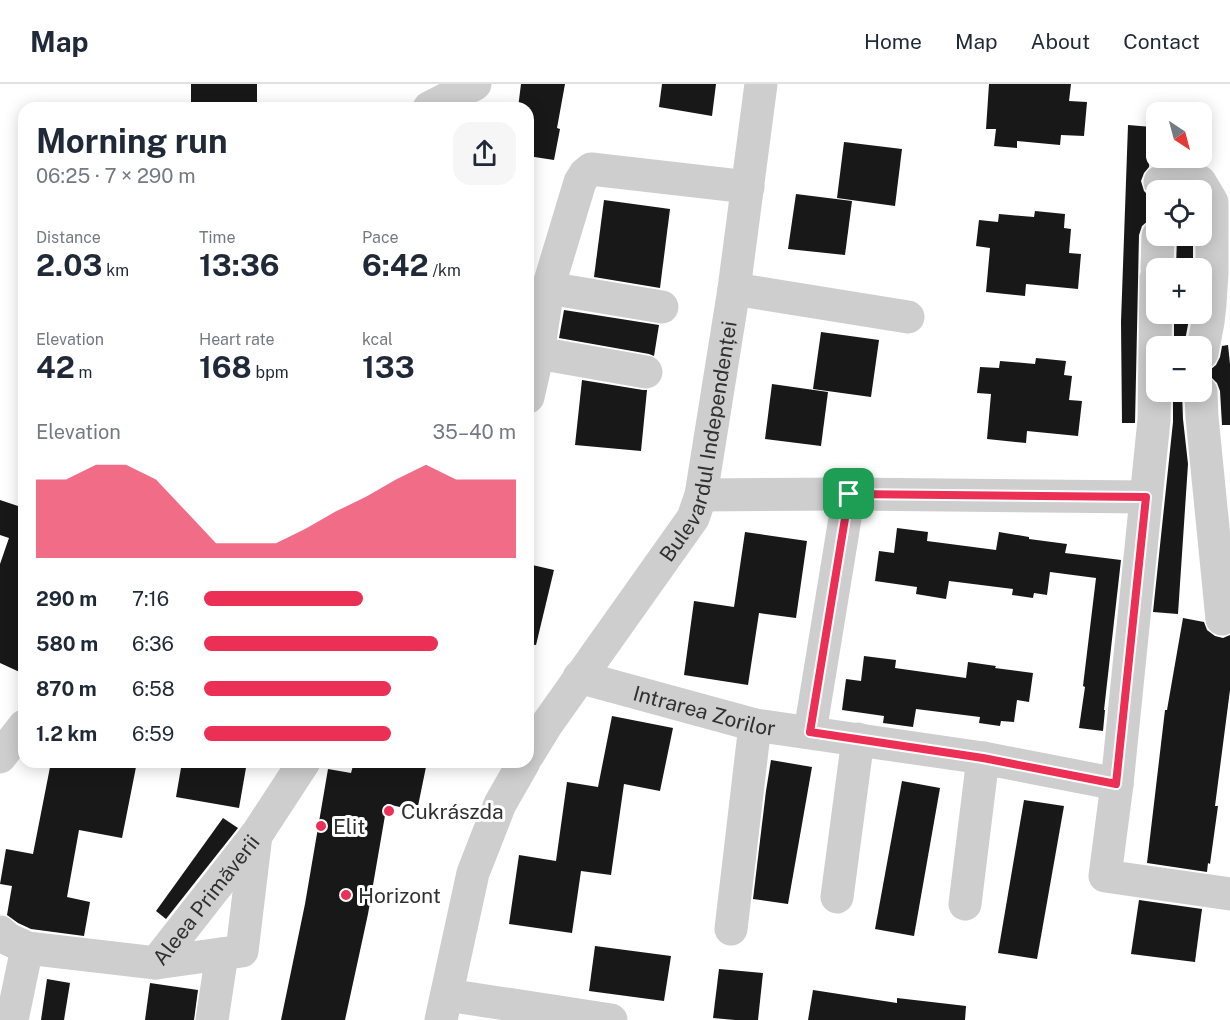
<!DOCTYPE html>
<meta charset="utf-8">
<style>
:root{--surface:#fff;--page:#f6f6f7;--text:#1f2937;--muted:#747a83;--line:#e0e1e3;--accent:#ec2f55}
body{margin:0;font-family:"Public Sans",sans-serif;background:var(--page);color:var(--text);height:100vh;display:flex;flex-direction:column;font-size:22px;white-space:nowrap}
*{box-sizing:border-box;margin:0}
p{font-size:20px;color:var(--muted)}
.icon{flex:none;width:33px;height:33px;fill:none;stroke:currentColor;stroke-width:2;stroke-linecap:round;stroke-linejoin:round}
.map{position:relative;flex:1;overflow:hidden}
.side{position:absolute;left:18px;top:18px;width:516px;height:666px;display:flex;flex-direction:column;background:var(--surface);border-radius:18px;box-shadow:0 3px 15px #0003}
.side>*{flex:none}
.needle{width:39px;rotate:144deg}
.fabs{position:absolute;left:1146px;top:18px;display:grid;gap:12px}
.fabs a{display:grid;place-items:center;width:66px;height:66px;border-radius:12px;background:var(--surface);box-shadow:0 3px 15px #0003;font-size:30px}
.pin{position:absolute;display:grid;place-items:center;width:51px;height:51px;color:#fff;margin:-26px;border-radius:12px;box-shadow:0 3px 9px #0006}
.round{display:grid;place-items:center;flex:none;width:63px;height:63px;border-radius:18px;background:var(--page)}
.headline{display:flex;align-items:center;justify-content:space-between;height:102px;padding:0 18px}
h1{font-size:33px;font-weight:700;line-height:45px}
.stats{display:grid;grid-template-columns:repeat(3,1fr);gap:9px;height:102px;padding:6px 18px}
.stats div{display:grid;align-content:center}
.stats b{font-size:30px;font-weight:700}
.stats small{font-size:16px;font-weight:400}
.stats p{font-size:16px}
.chart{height:168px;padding:12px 18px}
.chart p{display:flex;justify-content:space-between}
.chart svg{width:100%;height:108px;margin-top:6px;fill:var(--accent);opacity:.7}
ul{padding:0 18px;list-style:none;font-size:20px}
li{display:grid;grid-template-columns:96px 72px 1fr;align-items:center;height:45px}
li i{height:15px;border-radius:8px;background:var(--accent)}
header{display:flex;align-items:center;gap:36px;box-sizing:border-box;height:84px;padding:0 30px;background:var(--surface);border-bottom:2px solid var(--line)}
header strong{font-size:28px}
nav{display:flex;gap:33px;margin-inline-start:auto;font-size:21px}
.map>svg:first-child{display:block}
.building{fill:#181818}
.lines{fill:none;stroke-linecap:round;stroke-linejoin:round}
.minor{stroke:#cecece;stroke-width:33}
.route-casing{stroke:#fff;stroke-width:12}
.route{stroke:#ec2f55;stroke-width:8}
.poi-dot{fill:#ec2f55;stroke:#fff;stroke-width:2}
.labels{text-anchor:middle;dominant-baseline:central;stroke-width:6;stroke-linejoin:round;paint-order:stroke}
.street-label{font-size:21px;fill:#313131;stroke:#fff}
.poi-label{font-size:21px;fill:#313131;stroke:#fff;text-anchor:start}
</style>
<header>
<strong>Map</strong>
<nav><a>Home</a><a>Map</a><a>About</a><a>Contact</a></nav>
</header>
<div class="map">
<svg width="1230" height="936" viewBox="0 0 1230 936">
<rect width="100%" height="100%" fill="#fff"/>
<g class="building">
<rect x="191" y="0" width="66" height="23"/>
<path d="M521 0H565L557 44 560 45 554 76 528 72V24H518Z"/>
<path d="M662 0H716L712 32 659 23Z"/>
<path d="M989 0H1071L1069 17 1087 18 1084 52 1061 51 1060 61 1017 57V64L994 62 996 45H986Z"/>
<path d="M1128 41 1152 43 1149 83 1144 89 1141 97 1144 107 1151 114 1150 135 1142 142 1139 151 1135 339H1122L1121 238Z"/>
<path d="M844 58 902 65 895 122 837 114Z"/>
<path d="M796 110 852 117 845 171 788 165Z"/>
<path d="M604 116 670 125 660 204 594 193Z"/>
<path d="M1035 127 1065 130 1064 144 1071 145 1069 169 1081 170 1078 205 1026 200 1025 212 986 208 990 164 976 162 979 136 998 138 999 130 1034 133Z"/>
<path d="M1177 152H1193V184H1176Z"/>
<path d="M564 226 659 241 654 272 649 270 559 254Z"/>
<path d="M1174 230H1190L1184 262H1174Z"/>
<path d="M821 248 879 256 871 313 813 305Z"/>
<path d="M1228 261 1230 280V341H1222L1220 307 1217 299 1210 292V286L1216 281 1220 273 1222 262Z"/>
<path d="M1036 274 1066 277 1064 291 1072 292 1069 316 1082 317 1078 352 1027 347 1026 359 987 355 991 310 977 309 980 283 999 284 1000 277 1035 280Z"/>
<path d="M582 296 643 306H647L641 367 575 361Z"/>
<path d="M772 300 828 308 821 362 765 355Z"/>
<path d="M1173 308H1182L1183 335 1188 380 1178 530 1153 528 1173 338Z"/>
<path d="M0 416 21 423V421H24V590L0 579V480L9 454 0 451Z"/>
<path d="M897 444 928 448 927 457 996 466 999 448 1029 453V455L1067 460 1065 469 1121 476 1104 626H1105L1103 647 1079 644 1085 603 1083 602 1096 494 1050 488 1047 511 1034 509 1033 514 1012 511 1013 505 949 497 946 515 916 510 917 503 875 497 879 467 894 469Z"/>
<path d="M745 448 807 457 796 534 759 529 748 601 684 591 694 517 734 523Z"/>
<path d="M528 480 554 486 536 561 528 560Z"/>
<path d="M1183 534 1204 538 1207 546 1215 552 1223 554 1230 551V606L1215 722H1218L1210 780 1208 779 1207 788 1147 779 1165 626H1167Z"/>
<path d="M864 572 896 576 895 584 966 594 968 578 996 582 995 584 1033 589 1029 618 1017 616 1014 638 1001 637 1000 642 979 639 980 633 916 625 913 643 883 639 884 632 842 626 846 595 861 597Z"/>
<path d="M612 632 673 644 660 707 624 700 611 791 581 787 572 849 509 840 519 771 556 777 567 698 598 703Z"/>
<path d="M771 676 812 683 788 820 753 815 766 707Z"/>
<path d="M51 678H137L122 754 79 746 67 813 90 818 84 852 31 845 18 839 7 831 12 802 0 800 6 765 33 770Z"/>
<path d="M182 678H247L239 724 176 713Z"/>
<path d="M354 678H427L417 727 387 720 368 830 345 936H281L305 820 328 685 351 689Z"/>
<path d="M902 697 940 704 914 852 875 845Z"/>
<path d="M1024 716 1064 722 1037 875 998 869Z"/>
<path d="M223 734 238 744 166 835 156 827Z"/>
<path d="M1139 816 1202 825 1195 878 1131 870Z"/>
<path d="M595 862 671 872 664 917 589 907Z"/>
<path d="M719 885 763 889 758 936H735L713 934Z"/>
<path d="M47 895 70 899 64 936H41Z"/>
<path d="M150 899 198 906 194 936H145Z"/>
<path d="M813 906 897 919V914L966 922 965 936H808Z"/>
</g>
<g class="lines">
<g class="minor">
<path d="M429 24 475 0"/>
<path d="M1160 98H1200L1212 118V189L1210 220 1208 238 1202 269"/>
<path d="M1157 184 1158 152"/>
<path d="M1156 194 1154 336 1117 700 1105 792 1230 810"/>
<path d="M548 204 662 223"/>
<path d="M734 205 908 233"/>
<path d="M538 269 646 288"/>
<path d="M1201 308 1202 333 1222 535"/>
<path d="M528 313 538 269 548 204 580 98 585 90 591 85 748 103"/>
<path d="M701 411 849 410 1146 413"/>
<path id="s1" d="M579 593 755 641 983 674 1117 700"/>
<path d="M810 648 849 410"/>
<path id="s2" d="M528 671 547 640 693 434 701 411 734 205 761 0"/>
<path d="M0 673 24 642"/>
<path d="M837 813 858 655"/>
<path d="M965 820 983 674"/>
<path d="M731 845 755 641"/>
<path id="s3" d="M0 848 8 855 27 864 156 879 257 750 304 678"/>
<path d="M156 879 242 867 256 751"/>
<path d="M447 911 611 936"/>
<path d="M12 936 27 864"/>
<path d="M212 936 222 870"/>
<path d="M441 936 473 789 500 720 524 678"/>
</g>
</g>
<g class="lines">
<defs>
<path id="route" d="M849 410 1146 413 1116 700 983 674 810 648Z"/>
</defs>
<use href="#route" class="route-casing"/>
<use href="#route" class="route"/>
</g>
<g class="poi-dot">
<circle cx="389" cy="727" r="6"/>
<circle cx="321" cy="742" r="6"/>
<circle cx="346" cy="811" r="6"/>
</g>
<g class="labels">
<g class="street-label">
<text stroke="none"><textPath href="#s2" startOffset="364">Bulevardul Independenței</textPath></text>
<text stroke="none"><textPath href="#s1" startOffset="130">Intrarea Zorilor</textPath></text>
<text stroke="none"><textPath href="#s3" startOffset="242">Aleea Primăverii</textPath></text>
</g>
<g class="poi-label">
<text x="401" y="727">Cukrászda</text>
<text x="333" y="742">Elit</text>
<text x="358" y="811">Horizont</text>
</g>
</g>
</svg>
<div class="fabs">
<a><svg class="needle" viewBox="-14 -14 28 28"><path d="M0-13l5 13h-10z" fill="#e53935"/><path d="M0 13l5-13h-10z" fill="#747a83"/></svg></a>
<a><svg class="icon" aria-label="locate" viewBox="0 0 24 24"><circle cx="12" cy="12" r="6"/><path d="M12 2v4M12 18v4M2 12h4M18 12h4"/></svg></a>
<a>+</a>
<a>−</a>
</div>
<div class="pin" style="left:849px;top:410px;background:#1e9e55"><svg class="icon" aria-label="arrive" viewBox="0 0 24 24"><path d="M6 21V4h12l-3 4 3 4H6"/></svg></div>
<section class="side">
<div class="headline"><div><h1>Morning run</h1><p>06:25 · 7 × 290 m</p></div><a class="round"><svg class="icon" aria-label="share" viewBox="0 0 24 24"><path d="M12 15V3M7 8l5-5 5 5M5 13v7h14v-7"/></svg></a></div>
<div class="stats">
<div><p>Distance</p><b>2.03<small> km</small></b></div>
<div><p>Time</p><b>13:36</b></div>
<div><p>Pace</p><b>6:42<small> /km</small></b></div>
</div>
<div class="stats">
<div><p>Elevation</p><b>42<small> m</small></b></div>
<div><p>Heart rate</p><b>168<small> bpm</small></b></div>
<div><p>kcal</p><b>133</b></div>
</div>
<div class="chart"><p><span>Elevation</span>35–40 m</p>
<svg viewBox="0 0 160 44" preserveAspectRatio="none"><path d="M0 44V12L10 12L20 6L30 6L40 12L50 25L60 38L70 38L80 38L90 32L100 25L110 19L120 12L130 6L140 12L150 12L160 12V44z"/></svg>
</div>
<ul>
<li><b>290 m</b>7:16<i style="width:51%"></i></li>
<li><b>580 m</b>6:36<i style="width:75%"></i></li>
<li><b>870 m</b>6:58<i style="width:60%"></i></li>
<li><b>1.2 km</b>6:59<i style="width:60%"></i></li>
</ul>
</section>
</div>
